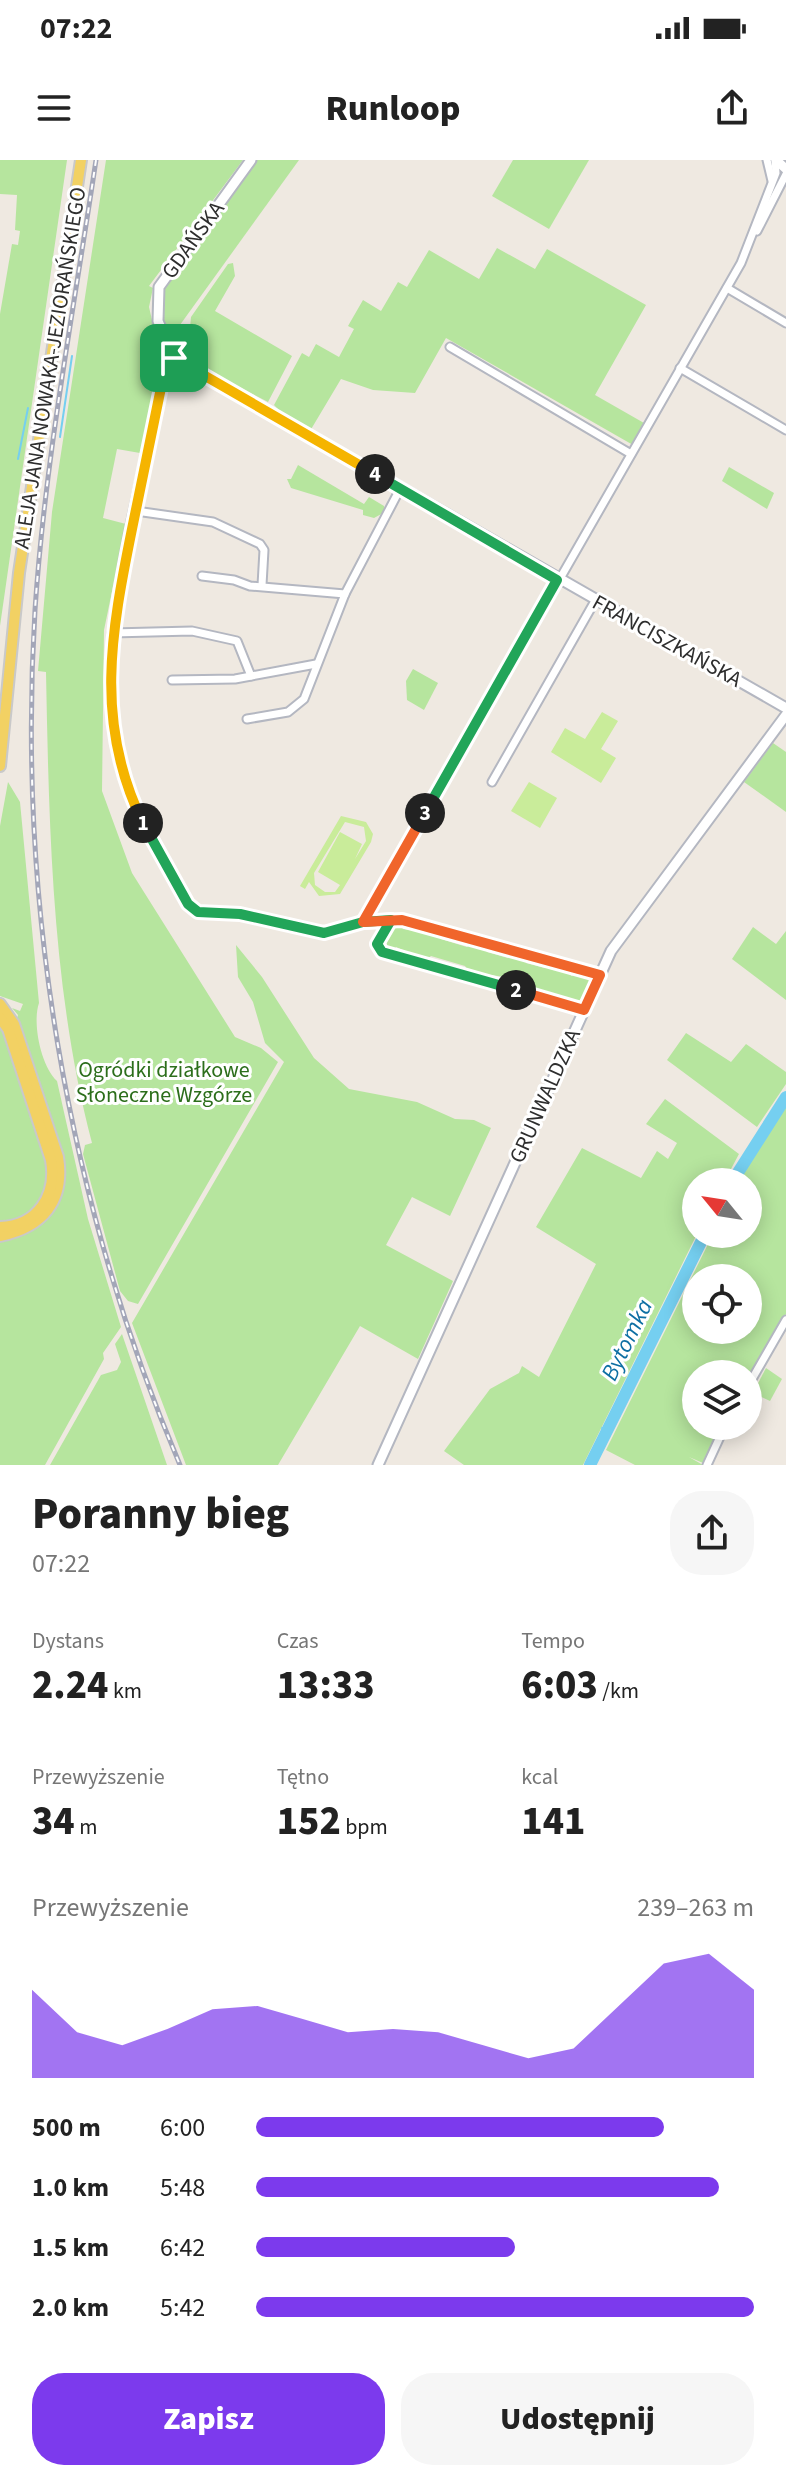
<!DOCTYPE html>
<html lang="pl">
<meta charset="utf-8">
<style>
:root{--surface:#fff;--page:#f6f6f6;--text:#222;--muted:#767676;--accent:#7c3aed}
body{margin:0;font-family:"Source Sans 3",sans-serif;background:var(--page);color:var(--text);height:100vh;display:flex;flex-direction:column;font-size:30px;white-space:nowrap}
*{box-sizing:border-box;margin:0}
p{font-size:26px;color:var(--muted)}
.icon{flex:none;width:44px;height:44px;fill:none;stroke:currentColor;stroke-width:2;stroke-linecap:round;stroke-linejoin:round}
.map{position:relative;height:1305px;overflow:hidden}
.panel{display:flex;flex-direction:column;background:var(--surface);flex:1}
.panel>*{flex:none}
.needle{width:52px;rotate:300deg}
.fabs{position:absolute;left:682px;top:1008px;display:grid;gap:16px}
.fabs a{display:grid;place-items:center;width:80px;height:80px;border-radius:50%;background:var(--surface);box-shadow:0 4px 20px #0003;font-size:40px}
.pin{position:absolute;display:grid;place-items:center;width:68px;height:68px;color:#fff;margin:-34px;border-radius:16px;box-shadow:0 4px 12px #0006}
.km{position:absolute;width:40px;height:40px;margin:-20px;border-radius:50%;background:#222;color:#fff;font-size:22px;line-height:40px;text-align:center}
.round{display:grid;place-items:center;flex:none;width:84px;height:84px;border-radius:32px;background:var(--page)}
.headline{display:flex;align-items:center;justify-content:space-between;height:136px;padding:0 32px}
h1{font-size:44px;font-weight:800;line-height:60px}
.metrics{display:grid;grid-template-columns:repeat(3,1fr);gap:12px;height:136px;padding:8px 32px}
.metrics div{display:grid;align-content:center}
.metrics b{font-size:40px;font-weight:800}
.metrics small{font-size:22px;font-weight:400}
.metrics p{font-size:22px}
.chart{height:224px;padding:16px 32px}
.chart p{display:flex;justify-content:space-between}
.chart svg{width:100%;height:144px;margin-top:8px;fill:var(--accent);opacity:.7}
.button{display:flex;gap:16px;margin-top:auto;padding:16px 32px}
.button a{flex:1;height:92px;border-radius:32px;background:var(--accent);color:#fff;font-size:32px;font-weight:800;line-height:92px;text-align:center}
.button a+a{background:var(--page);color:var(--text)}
ul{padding:0 32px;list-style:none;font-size:26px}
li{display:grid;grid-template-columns:128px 96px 1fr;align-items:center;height:60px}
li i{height:20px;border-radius:10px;background:var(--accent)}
.status{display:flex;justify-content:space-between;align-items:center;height:56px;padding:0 40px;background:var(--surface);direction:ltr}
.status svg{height:22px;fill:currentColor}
header{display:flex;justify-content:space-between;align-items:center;height:104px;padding:0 32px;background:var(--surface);font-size:36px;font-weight:800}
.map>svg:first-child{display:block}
.green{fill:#b6e59e;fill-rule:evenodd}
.pitch{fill:#c9ec9a;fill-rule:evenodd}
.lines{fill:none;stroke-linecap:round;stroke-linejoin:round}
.stream{stroke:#75cff0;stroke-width:2}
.river{stroke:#75cff0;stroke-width:12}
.street-casing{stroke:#b4b7c1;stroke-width:11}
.secondary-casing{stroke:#b4b7c1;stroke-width:13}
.primary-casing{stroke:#c9c9c9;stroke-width:14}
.street{stroke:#fff;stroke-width:7}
.secondary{stroke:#fff;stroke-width:9}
.primary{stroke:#f2d163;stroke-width:10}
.rail-casing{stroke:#a3a6b8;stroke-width:5}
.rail{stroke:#fff;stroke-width:2;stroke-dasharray:6;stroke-linecap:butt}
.split-1-casing{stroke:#fff;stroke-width:16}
.split-2-casing{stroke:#fff;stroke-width:16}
.split-3-casing{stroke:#fff;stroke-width:16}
.split-4-casing{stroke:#fff;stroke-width:16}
.split-5-casing{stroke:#fff;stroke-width:16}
.split-1{stroke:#f5b400;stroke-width:10}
.split-2{stroke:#22a559;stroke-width:10}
.split-3{stroke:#f0652b;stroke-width:10}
.split-4{stroke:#22a559;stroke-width:10}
.split-5{stroke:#f5b400;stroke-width:10}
.labels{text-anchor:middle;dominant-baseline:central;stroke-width:6;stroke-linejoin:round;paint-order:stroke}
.street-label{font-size:22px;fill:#2e2e2e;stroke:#fff}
.park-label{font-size:22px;fill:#2c6e1b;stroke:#fff}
.water-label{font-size:24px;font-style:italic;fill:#0d6fa3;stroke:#fff}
</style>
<div class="status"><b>07:22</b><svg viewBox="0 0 49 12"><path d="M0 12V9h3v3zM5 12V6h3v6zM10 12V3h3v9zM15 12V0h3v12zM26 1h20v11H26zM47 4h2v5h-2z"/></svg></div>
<header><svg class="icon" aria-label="menu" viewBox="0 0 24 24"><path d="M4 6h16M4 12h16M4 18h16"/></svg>Runloop<svg class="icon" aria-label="share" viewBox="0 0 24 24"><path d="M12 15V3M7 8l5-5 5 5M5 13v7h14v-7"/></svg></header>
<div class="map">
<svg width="786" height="1305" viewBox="0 0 786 1305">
<rect width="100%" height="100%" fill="#efe9e1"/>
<g class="green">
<path d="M0 0H67L0 466V154L12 84 18 85 20 71 15 70 17 35 0 34Z"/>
<path d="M106 0H243L149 126 153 128 149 147 161 199 140 293 117 289 103 358 126 364 104 470 102 631 132 713 235 877 261 888 278 902 138 1144 128 1141 120 1131 83 994 85 985 92 983C52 831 49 669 46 512L38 511 52 352Z"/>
<path d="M257 0H299L172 176C158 164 159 140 166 124Z"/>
<path d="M513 0H589L549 69 492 36Z"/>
<path d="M497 88 535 109 547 89 646 145 595 235 644 263 633 285 446 178 415 233 373 230 341 219 310 271 286 257 274 245 302 193 309 197 316 184 339 197 354 169 348 166 363 140 381 151 398 122 407 127 429 90 479 119Z"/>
<path d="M233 103 235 116 215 151 292 196 268 242 187 200 191 157 228 104Z"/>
<path d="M298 305 364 344 369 337 384 346 385 352 374 358 363 355V350L291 328 287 319H291Z"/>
<path d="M729 307 774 333 767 349 722 321Z"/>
<path d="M413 509 438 523 424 550 407 540 406 521Z"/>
<path d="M773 583 786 592V652L744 622Z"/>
<path d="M8 622 20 642 39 843C32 863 41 906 57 921L88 1059 121 1167 103 1193 104 1199 45 1305H0V1079L37 1067 62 1030 16 861 18 855 12 848 20 851 23 844 0 836V666Z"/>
<path d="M402 763 403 769 439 774 441 779 467 787 472 783 484 786 487 792 508 798 514 795 524 797 526 803 545 808 558 807 572 816 576 812 592 822 583 840 577 842 535 831 532 825 520 821 515 825 506 823 505 817 469 812 465 806 431 796 426 800 396 787 394 791 389 790 385 779 392 767Z"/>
<path d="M753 767 776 784 786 771V840L732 799Z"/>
<path d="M236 785 262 817 314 898 349 929 417 942 455 959 474 960 491 968 450 1056 412 1037 386 1085 453 1121 418 1199 360 1166 278 1305H186L132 1163 284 902 265 883 253 842 238 817Z"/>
<path d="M0 862 48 1001 45 1037 28 1056 0 1064Z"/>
<path d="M686 873 731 902 746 884 786 912V924L757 967 667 900Z"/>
<path d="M665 939 739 994 724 1022H696L697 1074 583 1305H464L444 1291 490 1229 519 1213 522 1206 539 1217 596 1104 536 1067 582 988 641 1018 657 991 668 999 677 983 646 964Z"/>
<path d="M786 943V1154L748 1220V1214H696V1266H721L703 1303 689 1297 703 1305H635L606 1290 713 1074H748V1022H735ZM696 1118H748V1170H696Z"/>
<path d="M122 1174 167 1305H50L101 1215 117 1210 121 1202 115 1184Z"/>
<path d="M766 1208 782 1219 770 1241 753 1233Z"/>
</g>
<g class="pitch">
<path d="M602 552 618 561 601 589 616 598 601 623 551 592 565 568 585 579Z"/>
<path d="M529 622 557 638 540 668 511 651Z"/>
<path d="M341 656 366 662 373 674 371 682 340 734 319 736 309 722 305 729 300 726ZM345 662 364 667 366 681 355 699 362 684 340 672 318 712 340 725 335 732H325L315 725 314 713Z"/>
</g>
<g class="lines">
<g class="stream">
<path d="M60 277 72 196"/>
<path d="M18 299 28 248"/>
<path d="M602 1268 607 1271"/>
</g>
<g class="river">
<path d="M732 1022 786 937"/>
<path d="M590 1305 705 1074"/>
</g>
<defs>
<g id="street">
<path d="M767 0 772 21"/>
<path d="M757 71 786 14"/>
<path d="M727 128 786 163"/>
<path d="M450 187 631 294"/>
<path d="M174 198 163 218C136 351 84 499 129 631 142 671 167 708 188 744L198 752 240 754 324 773 363 762 402 760 600 815"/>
<path d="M680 208 786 270"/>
<path d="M136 351 213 362 260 384 264 390 262 425"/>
<path d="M202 416 234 420 250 426 345 434"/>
<path d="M112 473 192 471 237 481 251 516"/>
<path d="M172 520 235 519 316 504"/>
<path d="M247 559 288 552 304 539 345 434 400 329"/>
<path d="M492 622 595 441"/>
<path d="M391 760 377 784 382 792 584 850"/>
<path d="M363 762 741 103 776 13 775 0"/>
<path d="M748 1226 786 1160"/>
<path d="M707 1305 725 1266"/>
</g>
<g id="secondary">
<path d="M251 0 159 127 158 161 174 198 786 548"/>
<path d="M776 0 786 9"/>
<path d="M378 1305 611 791 786 555"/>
</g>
<g id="primary">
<path d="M0 606 19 413 81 0"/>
<path d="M0 844 14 864 58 997C65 1041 43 1067 0 1076"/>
<path d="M0 858 8 869 51 1000C57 1035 38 1066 0 1067"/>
</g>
</defs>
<use href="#street" class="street-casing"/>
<use href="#secondary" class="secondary-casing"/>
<use href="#primary" class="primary-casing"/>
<use href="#street" class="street"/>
<use href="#secondary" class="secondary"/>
<use href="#primary" class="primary"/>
<defs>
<path id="rail" d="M96 0C74 149 45 299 35 450 17 740 66 1037 180 1305"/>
</defs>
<use href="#rail" class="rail-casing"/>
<use href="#rail" class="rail"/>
</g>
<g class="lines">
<defs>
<path id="split-1" d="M143 663C94 563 111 473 132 369 142 319 153 269 163 218L174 198"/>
<path id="split-2" d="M143 663 188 744 198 752 240 754 324 773 363 762 391 760 377 784 382 792 516 830"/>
<path id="split-3" d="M425 653 363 762 402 760 600 815 584 850 516 830"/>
<path id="split-4" d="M375 314 557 420 425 653"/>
<path id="split-5" d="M174 198 375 314"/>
</defs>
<use href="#split-1" class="split-1-casing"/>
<use href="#split-2" class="split-2-casing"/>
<use href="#split-3" class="split-3-casing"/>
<use href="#split-4" class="split-4-casing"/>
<use href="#split-5" class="split-5-casing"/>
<use href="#split-1" class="split-1"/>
<use href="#split-2" class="split-2"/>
<use href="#split-3" class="split-3"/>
<use href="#split-4" class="split-4"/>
<use href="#split-5" class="split-5"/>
</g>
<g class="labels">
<g class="street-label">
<text transform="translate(193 80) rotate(-54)">GDAŃSKA</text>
<text transform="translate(50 208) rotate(-81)">ALEJA JANA NOWAKA-JEZIORAŃSKIEGO</text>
<text transform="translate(667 481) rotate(29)">FRANCISZKAŃSKA</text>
<text transform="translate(545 936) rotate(-66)">GRUNWALDZKA</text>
</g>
<g class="park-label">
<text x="164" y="910">Ogródki działkowe<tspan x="164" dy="25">Słoneczne Wzgórze</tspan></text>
</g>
<g class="water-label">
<text transform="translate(627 1180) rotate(-64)">Bytomka</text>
</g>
</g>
</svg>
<div class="fabs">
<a><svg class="needle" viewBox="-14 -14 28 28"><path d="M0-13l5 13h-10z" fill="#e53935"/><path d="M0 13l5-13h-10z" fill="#767676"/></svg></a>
<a><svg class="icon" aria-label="locate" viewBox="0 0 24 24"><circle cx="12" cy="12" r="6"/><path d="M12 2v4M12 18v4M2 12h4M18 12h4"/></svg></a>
<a><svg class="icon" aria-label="layers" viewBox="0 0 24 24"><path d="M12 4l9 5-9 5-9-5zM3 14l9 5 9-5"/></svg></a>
</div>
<div class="pin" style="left:174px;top:198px;background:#1e9e55"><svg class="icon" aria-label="arrive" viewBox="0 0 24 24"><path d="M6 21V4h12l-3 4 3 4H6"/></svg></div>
<b class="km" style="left:143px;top:663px">1</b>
<b class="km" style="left:516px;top:830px">2</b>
<b class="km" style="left:425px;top:653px">3</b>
<b class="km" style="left:375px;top:314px">4</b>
</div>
<section class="panel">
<div class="headline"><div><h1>Poranny bieg</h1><p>07:22</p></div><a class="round"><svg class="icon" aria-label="share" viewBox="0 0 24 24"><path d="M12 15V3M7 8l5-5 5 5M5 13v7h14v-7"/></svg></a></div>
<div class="metrics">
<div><p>Dystans</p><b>2.24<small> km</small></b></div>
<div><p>Czas</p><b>13:33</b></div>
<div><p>Tempo</p><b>6:03<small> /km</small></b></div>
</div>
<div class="metrics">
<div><p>Przewyższenie</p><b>34<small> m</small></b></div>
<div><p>Tętno</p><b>152<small> bpm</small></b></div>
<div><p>kcal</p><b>141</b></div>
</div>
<div class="chart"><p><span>Przewyższenie</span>239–263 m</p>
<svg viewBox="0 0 160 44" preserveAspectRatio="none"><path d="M0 44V17L10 30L20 34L30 29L40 23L50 22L60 26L70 30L80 29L90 30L100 34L110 38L120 35L130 22L140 9L150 6L160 17V44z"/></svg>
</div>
<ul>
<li><b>500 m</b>6:00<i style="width:82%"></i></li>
<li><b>1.0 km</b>5:48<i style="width:93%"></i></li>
<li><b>1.5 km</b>6:42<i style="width:52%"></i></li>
<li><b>2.0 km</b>5:42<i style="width:100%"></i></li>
</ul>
<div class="button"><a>Zapisz</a><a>Udostępnij</a></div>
</section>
